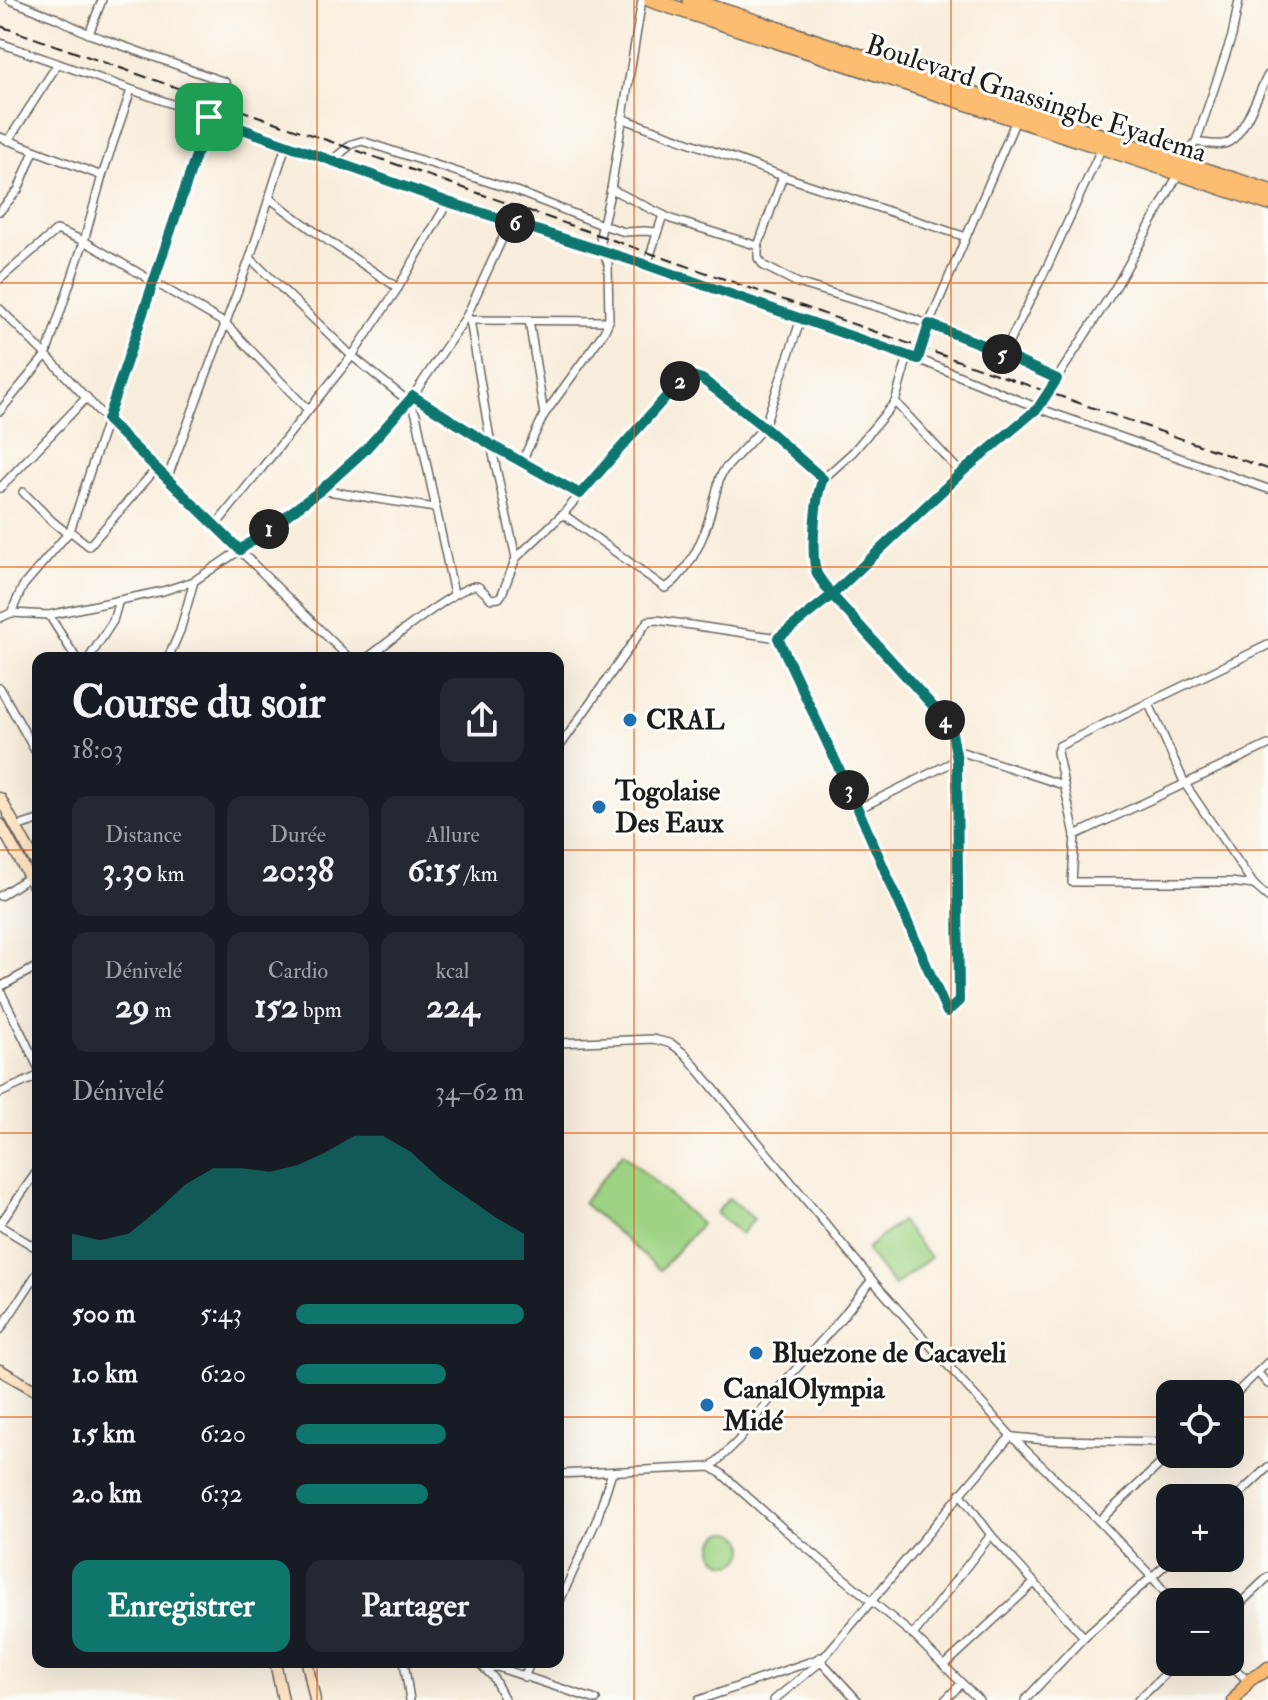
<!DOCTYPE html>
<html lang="fr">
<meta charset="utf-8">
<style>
:root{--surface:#171b24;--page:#242831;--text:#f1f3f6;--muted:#9ea1a6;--accent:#0f766e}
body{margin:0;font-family:"IM FELL Double Pica",serif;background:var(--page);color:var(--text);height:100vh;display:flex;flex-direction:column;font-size:30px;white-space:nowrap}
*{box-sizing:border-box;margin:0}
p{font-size:26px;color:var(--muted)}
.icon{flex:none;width:44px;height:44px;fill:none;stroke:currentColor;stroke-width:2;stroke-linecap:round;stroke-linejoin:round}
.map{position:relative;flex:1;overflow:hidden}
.side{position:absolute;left:32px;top:652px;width:532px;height:1016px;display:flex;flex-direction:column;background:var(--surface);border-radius:16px;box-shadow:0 8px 32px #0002}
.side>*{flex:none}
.tools{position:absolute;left:1156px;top:1380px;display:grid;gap:16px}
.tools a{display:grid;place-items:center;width:88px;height:88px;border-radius:16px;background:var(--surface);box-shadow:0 8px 32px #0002;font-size:40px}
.pin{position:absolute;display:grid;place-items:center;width:68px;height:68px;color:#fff;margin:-34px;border-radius:16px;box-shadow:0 4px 12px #0006}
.km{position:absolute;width:40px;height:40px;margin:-20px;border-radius:50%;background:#222;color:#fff;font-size:22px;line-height:40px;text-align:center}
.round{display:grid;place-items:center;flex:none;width:84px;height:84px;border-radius:16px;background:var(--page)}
.head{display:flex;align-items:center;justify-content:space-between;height:136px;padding:0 40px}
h1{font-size:44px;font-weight:800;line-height:60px}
.stats{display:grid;grid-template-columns:repeat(3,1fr);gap:12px;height:136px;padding:8px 40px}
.stats div{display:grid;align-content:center;border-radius:16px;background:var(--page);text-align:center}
.stats b{font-size:34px;font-weight:800}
.stats small{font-size:22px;font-weight:400}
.stats p{font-size:22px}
.chart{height:224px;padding:16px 40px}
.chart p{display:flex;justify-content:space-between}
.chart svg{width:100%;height:144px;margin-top:8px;fill:var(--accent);opacity:.7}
.cta{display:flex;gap:16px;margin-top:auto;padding:16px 40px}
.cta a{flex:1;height:92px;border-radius:16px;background:var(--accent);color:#fff;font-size:32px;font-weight:800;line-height:92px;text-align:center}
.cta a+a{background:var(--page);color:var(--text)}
ul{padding:0 40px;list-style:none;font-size:26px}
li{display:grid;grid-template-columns:128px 96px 1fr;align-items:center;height:60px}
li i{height:20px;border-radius:10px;background:var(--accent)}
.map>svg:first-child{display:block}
.green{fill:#9ed384;stroke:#5d7850;stroke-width:2}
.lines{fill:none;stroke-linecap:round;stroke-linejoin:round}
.street-casing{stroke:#69655f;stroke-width:10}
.secondary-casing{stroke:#69655f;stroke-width:13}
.primary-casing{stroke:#69655f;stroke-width:15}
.highway-casing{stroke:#69655f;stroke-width:17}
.street{stroke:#fff;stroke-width:7}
.secondary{stroke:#fee5c5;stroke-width:10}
.primary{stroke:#fcbd6f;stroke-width:12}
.highway{stroke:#fcbd6f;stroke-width:14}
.rail{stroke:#1c1c1c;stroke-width:2;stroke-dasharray:12 6;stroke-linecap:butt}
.route-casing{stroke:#fff;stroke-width:16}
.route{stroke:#0f766e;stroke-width:10}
.grid{fill:none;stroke:#e8590c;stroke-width:2;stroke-opacity:0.55}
.poi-dot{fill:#1f6fb2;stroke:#fdfcf7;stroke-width:3}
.labels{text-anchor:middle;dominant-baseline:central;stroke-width:6;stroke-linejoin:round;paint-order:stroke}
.street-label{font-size:28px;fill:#1c1c1c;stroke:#fdfcf7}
.poi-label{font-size:28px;font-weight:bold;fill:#1c1c1c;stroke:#fdfcf7;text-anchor:start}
</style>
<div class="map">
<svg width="1268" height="1700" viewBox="0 0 1268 1700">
<rect width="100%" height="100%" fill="#fdfcf7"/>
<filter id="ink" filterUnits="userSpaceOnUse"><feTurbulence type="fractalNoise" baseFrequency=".0125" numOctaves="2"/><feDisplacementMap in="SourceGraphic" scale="16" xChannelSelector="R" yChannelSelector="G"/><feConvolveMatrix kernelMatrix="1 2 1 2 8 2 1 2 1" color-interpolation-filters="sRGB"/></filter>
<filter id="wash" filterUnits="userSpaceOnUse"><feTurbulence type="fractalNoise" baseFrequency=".006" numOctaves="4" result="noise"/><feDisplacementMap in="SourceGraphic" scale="32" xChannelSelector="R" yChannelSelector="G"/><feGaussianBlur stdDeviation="1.8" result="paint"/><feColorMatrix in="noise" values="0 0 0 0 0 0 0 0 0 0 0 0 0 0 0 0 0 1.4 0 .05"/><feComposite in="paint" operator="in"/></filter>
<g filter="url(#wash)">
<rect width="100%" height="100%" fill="#f8eddc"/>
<g class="green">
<path d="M623 1153 701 1224 660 1270 583 1203Z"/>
<path d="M729 1198 754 1219 741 1234 716 1213Z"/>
<path d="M901 1221 930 1258 894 1286 866 1249Z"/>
<circle cx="729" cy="1548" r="16"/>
</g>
</g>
<g filter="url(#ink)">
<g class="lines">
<defs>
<g id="street">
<path d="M89 34 102 0"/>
<path d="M0 43 448 202 647 265 918 359 1038 408 1268 489"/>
<path d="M621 118 783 176 966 237"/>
<path d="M0 137 102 176"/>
<path d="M8 141 57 65"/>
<path d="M1196 142C1205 143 1221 147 1229 142 1244 134 1259 91 1268 75"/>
<path d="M331 161 352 144 362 141 516 191 602 225 625 232 644 231 656 232"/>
<path d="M783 176 758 246V258L764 266 798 283 894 312 958 335 1057 379"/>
<path d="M611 189 671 219 758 246"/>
<path d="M269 198 318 234 398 288"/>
<path d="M0 211 18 190 34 151"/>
<path d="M250 258 352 356 408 401 416 414 454 594"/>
<path d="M647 265 663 215"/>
<path d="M0 279 57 230 84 241 226 324 308 410"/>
<path d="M0 309 46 355 107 420 349 658"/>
<path d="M466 317 470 320 491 445 516 558"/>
<path d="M470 320 609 321"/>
<path d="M529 320 544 415"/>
<path d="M1003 354 1048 265 1102 147"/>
<path d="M918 359 929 324 1016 120"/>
<path d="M413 396 491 445 580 494"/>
<path d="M895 402 961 473"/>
<path d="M0 411 46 355 84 241 102 176 131 90"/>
<path d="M522 461 544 415 604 332 609 321 608 264 602 248 600 236 611 189 642 0"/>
<path d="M167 479 250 258 286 145"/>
<path d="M0 488 87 397"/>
<path d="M321 490 435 508"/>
<path d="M23 492 52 521 68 534"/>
<path d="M563 514 665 588C671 585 674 582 679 576 704 548 711 512 720 477L724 470 764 427 801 319"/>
<path d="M216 525 352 356 398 288 448 202"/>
<path d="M70 531 89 546 156 469"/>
<path d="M11 613 49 615 163 591 194 581 240 550 321 490 365 450 413 396 466 317 510 222"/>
<path d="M49 615 76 658"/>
<path d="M0 618 11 613 23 586 70 531 209 117 227 86 225 82 89 34 56 18 10 0"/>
<path d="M778 638 858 809 947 1012 959 1001 957 760 952 733 940 714 832 595 817 574 814 558 818 489 823 479 853 452 895 402 908 356"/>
<path d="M89 658 113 621 119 600"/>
<path d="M168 658 180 631 194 581"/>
<path d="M367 658C382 647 463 582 477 586 481 588 487 595 491 599L499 598 502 594 516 558 563 514 686 374 702 379 764 427 823 479"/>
<path d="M0 688 38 756"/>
<path d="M1149 704 1185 784 1254 885 1268 897"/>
<path d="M558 749 648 621 657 620 778 638 832 595 961 473 1038 408 1117 285 1179 173 1187 153 1196 142 1232 36 1239 0"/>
<path d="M956 750 1063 785"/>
<path d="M858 809 957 760"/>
<path d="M16 827 38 820"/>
<path d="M1075 835 1268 745"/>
<path d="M1254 885 1230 882H1072L1075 835 1057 752 1059 746 1268 645"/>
<path d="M0 896 29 877"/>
<path d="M0 987 38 966"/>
<path d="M0 990 38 1067"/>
<path d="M558 1043 653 1039 672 1044 686 1055 872 1280 1011 1436 1099 1521 1153 1578 1173 1602"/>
<path d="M0 1093 38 1076"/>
<path d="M0 1224 38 1170"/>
<path d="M0 1226 38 1249"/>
<path d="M0 1330 38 1272"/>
<path d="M1258 1373 1268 1384"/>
<path d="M1230 1399 1268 1362"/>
<path d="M1013 1437 1046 1440 1170 1442"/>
<path d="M711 1467 738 1441 777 1390 834 1327 872 1280"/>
<path d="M558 1474 711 1467 722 1474 786 1531 913 1635 979 1700"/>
<path d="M960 1493 991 1535 1084 1637"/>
<path d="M1230 1503 1268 1467"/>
<path d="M1099 1521 1171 1454"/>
<path d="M558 1605 597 1519 612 1472"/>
<path d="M1230 1613 1268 1577"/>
<path d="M913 1635 991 1535"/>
<path d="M822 1659C886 1586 946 1509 1011 1436"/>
<path d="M404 1662 410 1700"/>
<path d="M478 1662 493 1677 505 1700"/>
<path d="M822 1662 857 1700"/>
<path d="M1228 1662 1248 1681"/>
<path d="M945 1665 1034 1583"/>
<path d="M485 1668 497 1667 596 1700"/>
<path d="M524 1677 531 1662"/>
<path d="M699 1700 815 1660 818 1664 822 1662 820 1657 815 1660"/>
<path d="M774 1700 818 1664"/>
<path d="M945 1700 961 1684"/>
<path d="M1025 1700 1084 1637 1173 1558"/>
<path d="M1138 1700 1178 1662"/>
</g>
<g id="secondary">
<path d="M0 798 38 867"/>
<path d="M0 824 38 893"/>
<path d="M0 1370 38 1392"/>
<path d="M275 1662 283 1700"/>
<path d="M307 1662 315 1700"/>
</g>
<path id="primary" d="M1234 1700C1240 1694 1246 1682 1251 1679 1257 1674 1262 1675 1268 1668"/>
<g id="highway">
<path d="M651 0 1102 147 1268 203"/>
<path d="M690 0 1268 191"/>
</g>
</defs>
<use href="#street" class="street-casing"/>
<use href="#secondary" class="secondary-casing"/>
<use href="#primary" class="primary-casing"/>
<use href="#highway" class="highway-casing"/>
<use href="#street" class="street"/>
<use href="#secondary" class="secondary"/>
<use href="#primary" class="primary"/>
<use href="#highway" class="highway"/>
<path class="rail" d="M0 26 1268 469"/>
</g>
</g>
<g class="lines" filter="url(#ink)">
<defs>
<path id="route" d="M209 117 107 420 240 550 321 490 365 450 413 396 491 445 580 494 686 374 702 379 764 427 823 479C815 496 810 556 817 574 821 581 827 588 832 595L778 638 858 809 947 1012 959 1001 957 760 952 733 940 714 832 595 961 473 1038 408 1057 379 983 345 929 324 918 359 908 356 647 265 448 202 209 117"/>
</defs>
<use href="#route" class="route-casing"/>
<use href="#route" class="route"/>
</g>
<path class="grid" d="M317 0V658M634 0V1700M951 0V1700M0 283H1268M0 567H1268M0 850H38M558 850H1268M0 1133H38M558 1133H1268M0 1417H38M558 1417H1170M1230 1417H1268M317 1662V1700"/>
<g class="poi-dot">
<circle cx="630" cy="720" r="8"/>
<circle cx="599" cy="807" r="8"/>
<circle cx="756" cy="1353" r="8"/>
<circle cx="707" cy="1405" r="8"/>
</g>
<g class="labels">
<g class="street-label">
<text transform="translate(1036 99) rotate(18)">Boulevard Gnassingbe Eyadema</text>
</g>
<g class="poi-label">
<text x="646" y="720">CRAL</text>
<text x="615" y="791">Togolaise<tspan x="615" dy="32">Des Eaux</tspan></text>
<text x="772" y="1353">Bluezone de Cacaveli</text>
<text x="723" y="1389">CanalOlympia<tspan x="723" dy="32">Midé</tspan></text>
</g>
</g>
</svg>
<div class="tools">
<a><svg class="icon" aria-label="locate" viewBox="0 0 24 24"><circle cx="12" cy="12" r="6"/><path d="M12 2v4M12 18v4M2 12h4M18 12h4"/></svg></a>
<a>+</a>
<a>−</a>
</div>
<div class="pin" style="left:209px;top:117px;background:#1e9e55"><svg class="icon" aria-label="arrive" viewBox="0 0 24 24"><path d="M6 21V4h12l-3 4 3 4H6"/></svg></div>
<b class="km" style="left:269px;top:529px">1</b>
<b class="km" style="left:680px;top:381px">2</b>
<b class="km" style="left:849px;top:790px">3</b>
<b class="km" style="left:945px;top:720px">4</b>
<b class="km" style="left:1002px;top:354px">5</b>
<b class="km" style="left:515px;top:223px">6</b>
<section class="side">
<div class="head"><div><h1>Course du soir</h1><p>18:03</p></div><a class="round"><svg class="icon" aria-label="share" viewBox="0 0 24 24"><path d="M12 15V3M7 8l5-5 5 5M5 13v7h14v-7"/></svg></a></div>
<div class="stats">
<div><p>Distance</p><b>3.30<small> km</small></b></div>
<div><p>Durée</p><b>20:38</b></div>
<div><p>Allure</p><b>6:15<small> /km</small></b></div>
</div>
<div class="stats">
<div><p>Dénivelé</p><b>29<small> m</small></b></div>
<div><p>Cardio</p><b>152<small> bpm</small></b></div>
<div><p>kcal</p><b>224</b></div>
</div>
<div class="chart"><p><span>Dénivelé</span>34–62 m</p>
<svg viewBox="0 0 160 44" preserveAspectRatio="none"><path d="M0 44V36L10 38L20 36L30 29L40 21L50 16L60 16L70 17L80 15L90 11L100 6L110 6L120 11L130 19L140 25L150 31L160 36V44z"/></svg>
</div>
<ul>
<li><b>500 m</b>5:43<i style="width:100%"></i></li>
<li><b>1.0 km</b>6:20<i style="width:66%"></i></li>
<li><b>1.5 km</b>6:20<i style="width:66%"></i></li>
<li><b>2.0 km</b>6:32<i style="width:58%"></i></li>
</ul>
<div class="cta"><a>Enregistrer</a><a>Partager</a></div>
</section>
</div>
